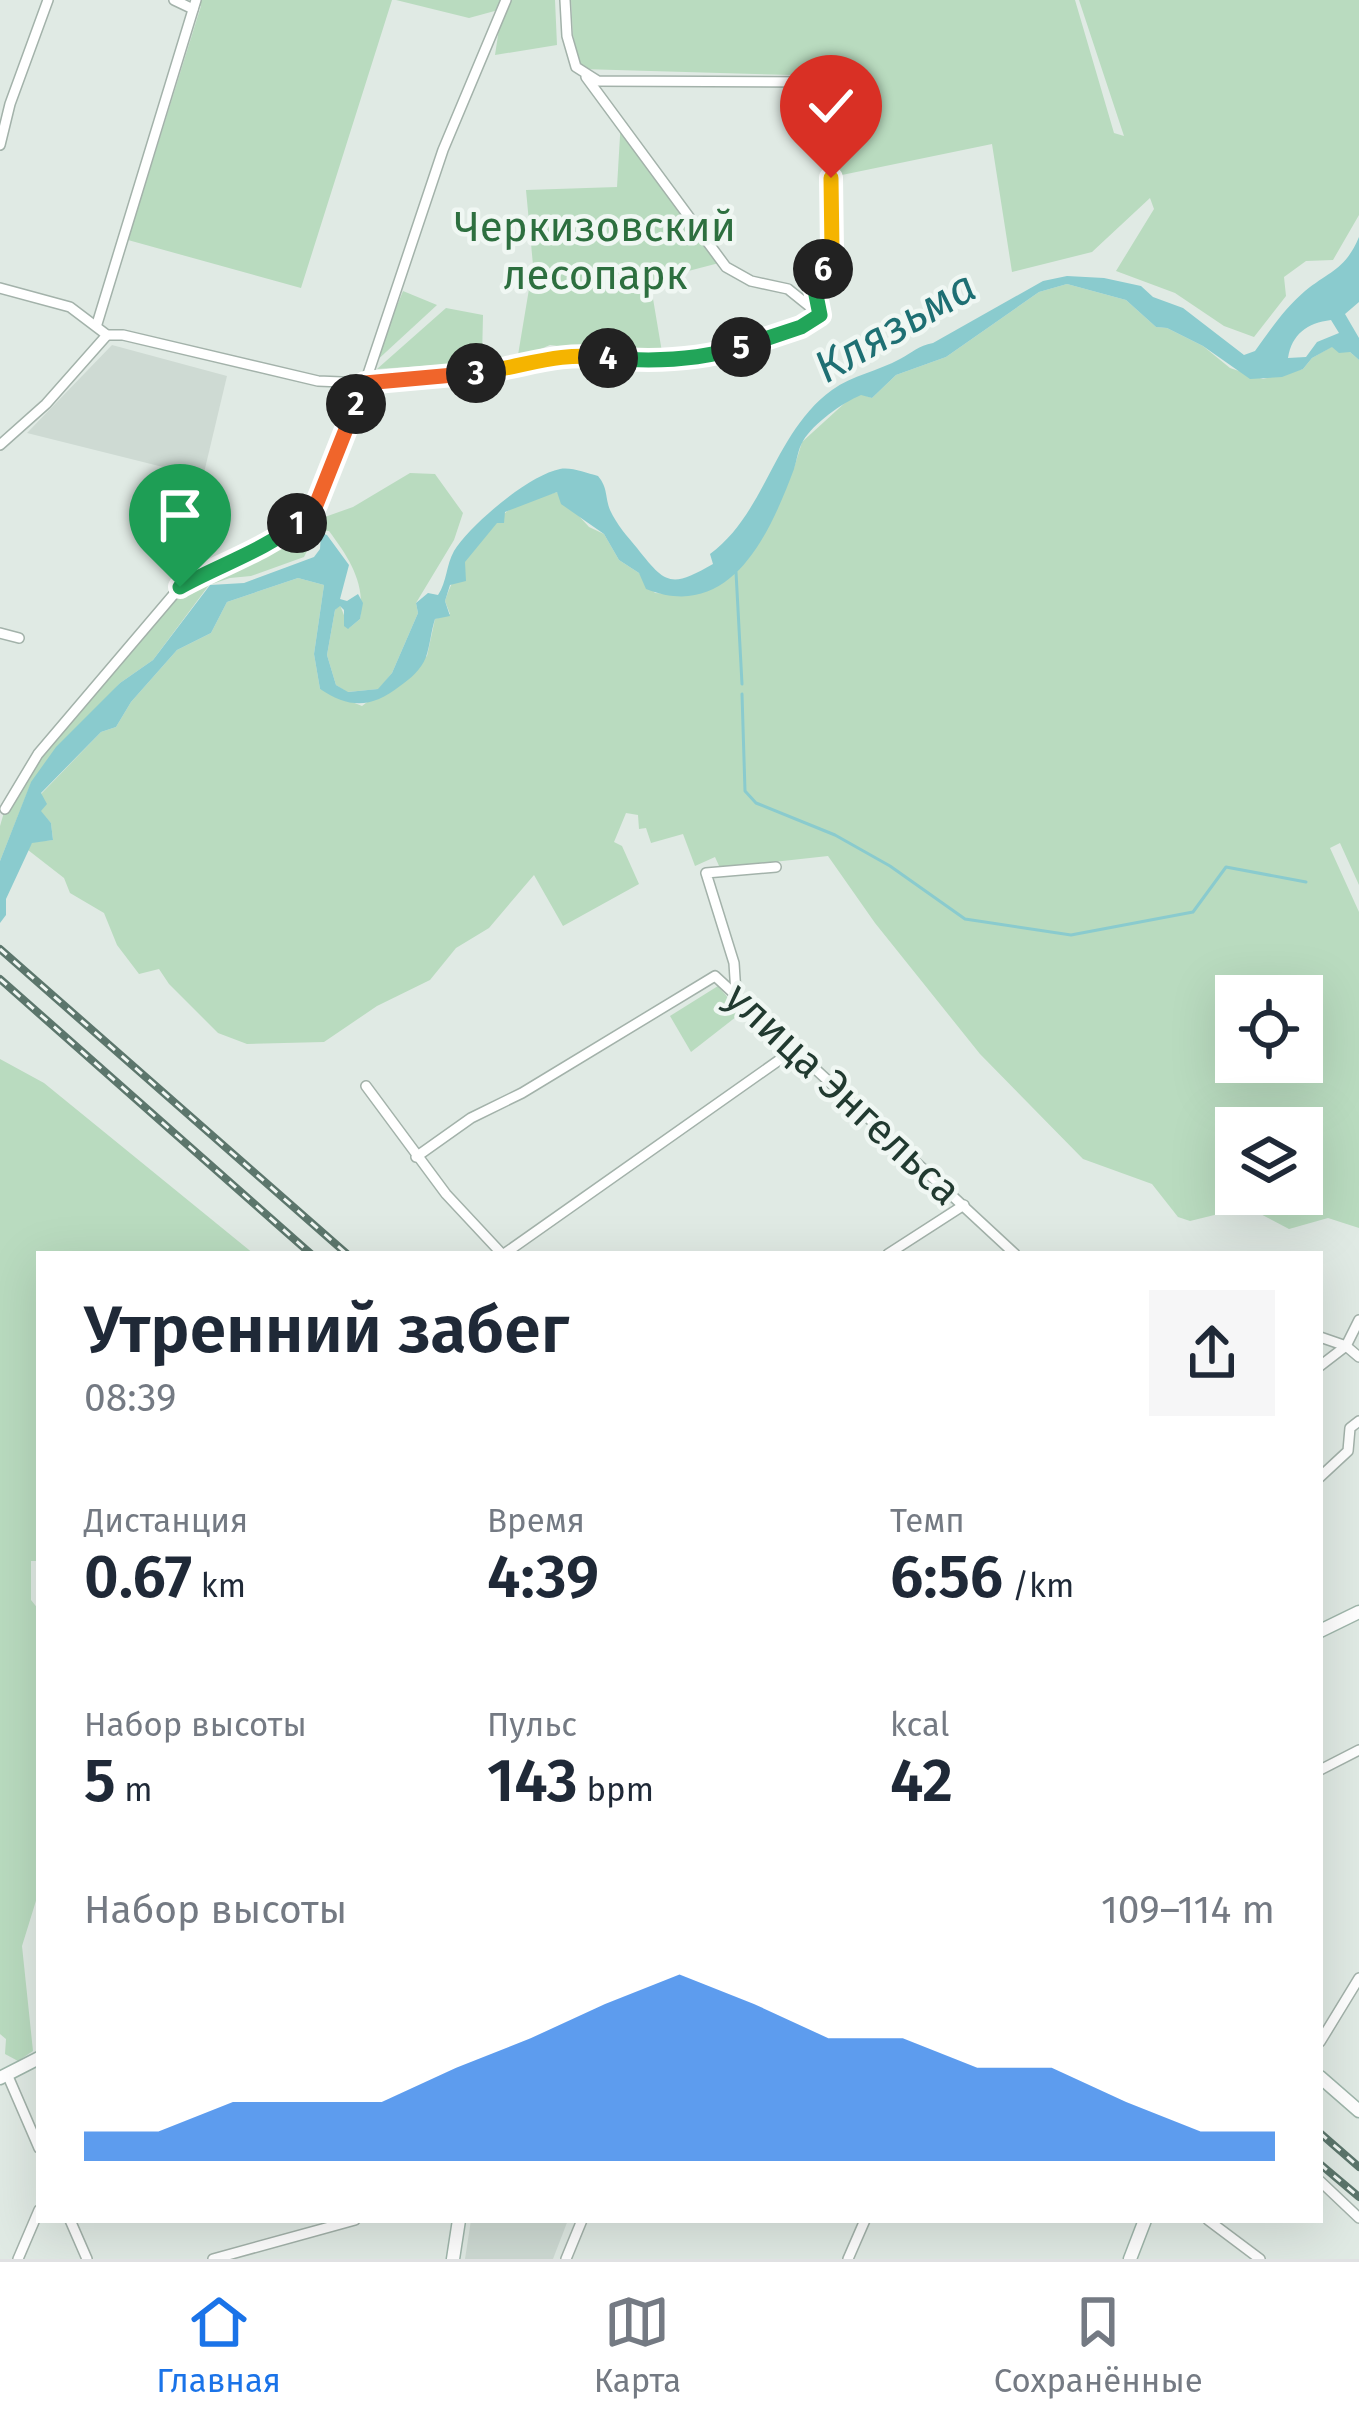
<!DOCTYPE html>
<html lang="ru">
<meta charset="utf-8">
<style>
:root{--surface:#fff;--page:#f6f6f7;--text:#1f2937;--muted:#747a83;--line:#e0e1e3;--accent:#1a73e8}
body{margin:0;font-family:"Fira Sans",sans-serif;background:var(--page);color:var(--text);height:100vh;display:flex;flex-direction:column;font-size:45px;white-space:nowrap}
*{box-sizing:border-box;margin:0}
p{font-size:39px;color:var(--muted)}
.icon{flex:none;width:66px;height:66px;fill:none;stroke:currentColor;stroke-width:2;stroke-linecap:round;stroke-linejoin:round}
.map{position:relative;flex:1;overflow:hidden}
.sheet{position:absolute;left:36px;top:1251px;width:1287px;height:972px;display:flex;flex-direction:column;background:var(--surface);border-radius:0px;box-shadow:0 12px 48px #0002}
.sheet>*{flex:none}
.fabs{position:absolute;left:1215px;top:975px;display:grid;gap:24px}
.fabs a{display:grid;place-items:center;width:108px;height:108px;border-radius:0px;background:var(--surface);box-shadow:0 12px 48px #0002;font-size:60px}
.pin{position:absolute;display:grid;place-items:center;width:102px;height:102px;color:#fff;margin:-123px -51px;border-radius:50% 50% 50% 0;rotate:-45deg;box-shadow:0 0 12px #0007}
.pin .icon{rotate:45deg}
.km{position:absolute;width:60px;height:60px;margin:-30px;border-radius:50%;background:#222;color:#fff;font-size:33px;line-height:60px;text-align:center}
.round{display:grid;place-items:center;flex:none;width:126px;height:126px;border-radius:0px;background:var(--page)}
.headline{display:flex;align-items:center;justify-content:space-between;height:204px;padding:0 48px}
h1{font-size:66px;font-weight:600;line-height:90px}
.metrics{display:grid;grid-template-columns:repeat(3,1fr);gap:18px;height:204px;padding:12px 48px}
.metrics div{display:grid;align-content:center}
.metrics b{font-size:60px;font-weight:600}
.metrics small{font-size:33px;font-weight:400}
.metrics p{font-size:33px}
.chart{height:336px;padding:24px 48px}
.chart p{display:flex;justify-content:space-between}
.chart svg{width:100%;height:216px;margin-top:12px;fill:var(--accent);opacity:.7}
.menu{display:flex;justify-content:space-around;align-items:center;height:168px;border-top:3px solid var(--line);background:var(--surface);font-size:33px;color:var(--muted)}
.menu a{display:grid;justify-items:center;gap:6px}
.menu .current{color:var(--accent)}
.map>svg:first-child{display:block}
.built{fill:#cedad3}
.green{fill:#b9dbbf;fill-rule:evenodd}
.water{fill:#8acbce;fill-rule:evenodd}
.lines{fill:none;stroke-linecap:round;stroke-linejoin:round}
.stream{stroke:#8acbce;stroke-width:3}
.street-casing{stroke:#a3b2aa;stroke-width:12}
.secondary-casing{stroke:#9fb6ab;stroke-width:15}
.street{stroke:#fff;stroke-width:9}
.secondary{stroke:#fff;stroke-width:12}
.rail-casing{stroke:#5c766c;stroke-width:8}
.rail{stroke:#f0f7f3;stroke-width:3;stroke-dasharray:9;stroke-linecap:butt}
.split-1-casing{stroke:#fff;stroke-width:24}
.split-2-casing{stroke:#fff;stroke-width:24}
.split-3-casing{stroke:#fff;stroke-width:24}
.split-4-casing{stroke:#fff;stroke-width:24}
.split-5-casing{stroke:#fff;stroke-width:24}
.split-6-casing{stroke:#fff;stroke-width:24}
.split-7-casing{stroke:#fff;stroke-width:24}
.split-1{stroke:#22a559;stroke-width:15}
.split-2{stroke:#f0652b;stroke-width:15}
.split-3{stroke:#f0652b;stroke-width:15}
.split-4{stroke:#f5b400;stroke-width:15}
.split-5{stroke:#22a559;stroke-width:15}
.split-6{stroke:#22a559;stroke-width:15}
.split-7{stroke:#f5b400;stroke-width:15}
.labels{text-anchor:middle;dominant-baseline:central;stroke-width:9;stroke-linejoin:round;paint-order:stroke}
.park-label{font-size:42px;fill:#2d6f3f;stroke:#f0f7f3}
.street-label{font-size:42px;fill:#213a30;stroke:#f0f7f3}
.water-label{font-size:45px;font-style:italic;fill:#1e6f73;stroke:#f0f7f3}
</style>
<div class="map">
<svg width="1359" height="2259" viewBox="0 0 1359 2259">
<rect width="100%" height="100%" fill="#e0eae4"/>
<g class="built">
<path d="M112 345 227 376 203 477 27 433Z"/>
<path d="M471 2220H568L553 2259H465Z"/>
</g>
<g class="green">
<path d="M190 0H392L301 288 128 240 201 6Z"/>
<path d="M396 0H555L557 45 495 55 502 9 469 18Z"/>
<path d="M571 0H1075L1114 133 1124 136 1079 0H1359V215L1333 260 1306 261 1284 277 1286 296 1254 337 1224 326 1175 293 1116 271 1154 209 1150 198 1092 252 1012 272 992 144 837 176 828 76 581 69 573 35Z"/>
<path d="M621 119 719 263 650 281 662 352 626 354 550 345 515 360 377 369 446 308 483 315 482 358 518 355 533 265 526 190 617 187Z"/>
<path d="M1067 284 1126 300 1156 327 1167 328 1203 346 1230 368 1263 379 1303 369 1312 358 1333 346 1350 352 1359 360V885L1340 843 1330 848 1359 912V1228L1328 1218 1289 1229 1247 1207 1190 1221 1178 1217 1152 1184 1083 1159 980 1054 875 923 828 856 720 868 715 857 695 866 683 834 651 843 646 828 639 829 638 815 626 813 614 842 622 846 639 884 563 926 534 875 489 928 456 948 430 980 377 1006 324 1042 247 1044 218 1033 169 984 159 969 139 974 117 945 104 913 70 893 64 878 28 850 32 842 53 840 51 823 40 811 41 794 101 732 116 727 131 702 177 650 211 633 227 602 298 578 324 585 314 654 320 689 362 706 427 656 435 619 450 614 445 601C455 569 480 537 504 514 516 502 540 497 557 492L589 527 604 534 619 560 639 573 655 593 689 595 794 468 802 442 847 401 861 394 872 398 896 375 946 357 1039 292ZM1236 996H1302V1062H1236ZM1236 1128H1302V1194H1236Z"/>
<path d="M403 291 437 305 373 364Z"/>
<path d="M410 473 435 474 463 513 454 540 416 603 418 613 392 673 379 689 347 692 336 685 327 655 335 610 340 605 349 628 360 619C366 583 349 558 329 531H317L304 557 251 576 230 578 209 585 153 660 120 683 31 783 0 861V826L5 809 38 754 180 587 274 535 353 507Z"/>
<path d="M718 986 741 1013 691 1052 670 1016Z"/>
<path d="M0 1059 44 1083 254 1254H39V1561H31V1600L39 1610V1891L22 1946 33 2051 18 2061 5 2054 6 2039 0 2034Z"/>
</g>
<path class="water" d="M1359 237V302L1345 314 1359 338V360L1350 352 1339 353 1332 347 1312 358 1303 369 1282 377 1250 379 1203 346 1167 328 1156 327 1126 300 1067 284 1039 292 946 357 896 375 872 398 861 395C842 403 814 423 803 441 798 449 797 460 794 469 770 533 731 623 646 589L639 573 619 560 604 534 561 504 557 492 505 512 504 523H497L465 562 466 581 450 585 445 601 450 616 435 619C431 631 430 646 426 657 421 670 410 679 400 686 372 708 350 709 320 689L314 654 324 585 298 578 227 602 211 633 177 650 131 702 116 727 101 732 41 793 47 804 41 811 51 823 53 840 32 843 6 899V915L0 923V861L31 782 56 747 120 683 153 660 210 585 244 583 314 557 320 549 321 533 327 535 349 565 340 599 347 601 358 594 363 603 360 619 348 629 344 626V610L340 606 335 610 327 655 336 685 348 692 378 689 392 673 418 613 416 603 428 593 438 595C447 582 446 565 454 551 471 524 529 475 560 469 572 467 586 473 598 476 608 488 605 497 610 510 617 525 627 536 637 548 666 585 671 588 713 564L710 554C766 513 774 432 832 390 853 375 878 371 900 359 913 352 918 346 933 343L1043 281 1067 276 1104 278 1141 286 1153 297 1183 308 1244 355 1255 351C1270 330 1285 308 1305 291 1331 270 1345 270 1359 237ZM1331 320 1339 333 1317 342 1306 357 1288 358C1292 334 1307 323 1331 320Z"/>
<g class="lines">
<g class="stream">
<path d="M736 572 742 684"/>
<path d="M742 694 745 791 756 803 835 835 890 866 965 919 1071 935 1193 912 1226 867 1306 882"/>
</g>
<defs>
<g id="street">
<path d="M174 0 193 9"/>
<path d="M586 77 726 267 751 281 788 289 819 314"/>
<path d="M0 145 10 104 48 0"/>
<path d="M0 288 70 307 107 335H123L318 381 365 383 508 369 540 357 582 355 628 360 717 354 801 327 820 315 814 285 832 251 835 216 821 82 598 81 576 67 567 36 565 0"/>
<path d="M97 324 196 0"/>
<path d="M0 445 46 404 107 335"/>
<path d="M0 633 19 638"/>
<path d="M5 809 38 754 180 587 222 562 284 535 316 505 365 383 443 150 506 0"/>
<path d="M736 994 734 963 706 873 776 867"/>
<path d="M366 1086 446 1194 502 1254"/>
<path d="M416 1157 471 1118 522 1093 715 976 1015 1254"/>
<path d="M504 1254 792 1051"/>
<path d="M888 1254 964 1205"/>
<path d="M1320 1337 1346 1346 1359 1357"/>
<path d="M1320 1366 1346 1346 1359 1320"/>
<path d="M1320 1477 1348 1451 1350 1428 1359 1421"/>
<path d="M1320 1770 1359 1750"/>
<path d="M1320 2042 1359 1978"/>
<path d="M7 2074 39 2148"/>
<path d="M1320 2181 1359 2218"/>
<path d="M70 2220 87 2259"/>
<path d="M1208 2220 1260 2259"/>
<path d="M18 2259 39 2210"/>
<path d="M213 2259 355 2220"/>
<path d="M566 2259 582 2220"/>
<path d="M848 2259 865 2220"/>
</g>
<g id="secondary">
<path d="M1320 1631 1359 1612"/>
<path d="M1320 2077 1359 2111"/>
<path d="M0 2078 39 2058"/>
<path d="M453 2259 459 2220"/>
<path d="M1130 2259 1145 2220"/>
</g>
</defs>
<use href="#street" class="street-casing"/>
<use href="#secondary" class="secondary-casing"/>
<use href="#street" class="street"/>
<use href="#secondary" class="secondary"/>
<defs>
<g id="rail">
<path d="M0 949 347 1254"/>
<path d="M0 979 311 1254"/>
<path d="M1320 2133 1359 2167"/>
<path d="M1320 2164 1359 2197"/>
</g>
</defs>
<use href="#rail" class="rail-casing"/>
<use href="#rail" class="rail"/>
</g>
<g class="lines">
<defs>
<path id="split-1" d="M180 587C215 567 270 548 297 523"/>
<path id="split-2" d="M297 523 316 505 356 404"/>
<path id="split-3" d="M356 404 365 383 476 373"/>
<path id="split-4" d="M476 373C526 367 555 351 608 358"/>
<path id="split-5" d="M608 358C652 362 699 360 741 347"/>
<path id="split-6" d="M741 347 801 327 820 315 814 285 823 269"/>
<path id="split-7" d="M823 269 832 251 831 178"/>
</defs>
<use href="#split-1" class="split-1-casing"/>
<use href="#split-2" class="split-2-casing"/>
<use href="#split-3" class="split-3-casing"/>
<use href="#split-4" class="split-4-casing"/>
<use href="#split-5" class="split-5-casing"/>
<use href="#split-6" class="split-6-casing"/>
<use href="#split-7" class="split-7-casing"/>
<use href="#split-1" class="split-1"/>
<use href="#split-2" class="split-2"/>
<use href="#split-3" class="split-3"/>
<use href="#split-4" class="split-4"/>
<use href="#split-5" class="split-5"/>
<use href="#split-6" class="split-6"/>
<use href="#split-7" class="split-7"/>
</g>
<g class="labels">
<g class="park-label">
<text x="595" y="227">Черкизовский<tspan x="595" dy="48">лесопарк</tspan></text>
</g>
<g class="street-label">
<text transform="translate(843 1094) rotate(43)">улица Энгельса</text>
</g>
<g class="water-label">
<text transform="translate(895 327) rotate(-30)">Клязьма</text>
</g>
</g>
</svg>
<div class="fabs">
<a><svg class="icon" aria-label="locate" viewBox="0 0 24 24"><circle cx="12" cy="12" r="6"/><path d="M12 2v4M12 18v4M2 12h4M18 12h4"/></svg></a>
<a><svg class="icon" aria-label="layers" viewBox="0 0 24 24"><path d="M12 4l9 5-9 5-9-5zM3 14l9 5 9-5"/></svg></a>
</div>
<div class="pin" style="left:180px;top:587px;background:#1e9e55"><svg class="icon" aria-label="arrive" viewBox="0 0 24 24"><path d="M6 21V4h12l-3 4 3 4H6"/></svg></div>
<div class="pin" style="left:831px;top:178px;background:#d93025"><svg class="icon" aria-label="check" viewBox="0 0 24 24"><path d="M5 12l5 5 9-10"/></svg></div>
<b class="km" style="left:297px;top:523px">1</b>
<b class="km" style="left:356px;top:404px">2</b>
<b class="km" style="left:476px;top:373px">3</b>
<b class="km" style="left:608px;top:358px">4</b>
<b class="km" style="left:741px;top:347px">5</b>
<b class="km" style="left:823px;top:269px">6</b>
<section class="sheet">
<div class="headline"><div><h1>Утренний забег</h1><p>08:39</p></div><a class="round"><svg class="icon" aria-label="share" viewBox="0 0 24 24"><path d="M12 15V3M7 8l5-5 5 5M5 13v7h14v-7"/></svg></a></div>
<div class="metrics">
<div><p>Дистанция</p><b>0.67<small> km</small></b></div>
<div><p>Время</p><b>4:39</b></div>
<div><p>Темп</p><b>6:56<small> /km</small></b></div>
</div>
<div class="metrics">
<div><p>Набор высоты</p><b>5<small> m</small></b></div>
<div><p>Пульс</p><b>143<small> bpm</small></b></div>
<div><p>kcal</p><b>42</b></div>
</div>
<div class="chart"><p><span>Набор высоты</span>109–114 m</p>
<svg viewBox="0 0 160 44" preserveAspectRatio="none"><path d="M0 44V38L10 38L20 32L30 32L40 32L50 25L60 19L70 12L80 6L90 12L100 19L110 19L120 25L130 25L140 32L150 38L160 38V44z"/></svg>
</div>
</section>
</div>
<nav class="menu">
<a class="current"><svg class="icon" aria-label="home" viewBox="0 0 24 24"><path d="M3 11l9-7 9 7M6 9v11h12V9"/></svg>Главная</a>
<a><svg class="icon" aria-label="map" viewBox="0 0 24 24"><path d="M3 6l6-2 6 2 6-2v14l-6 2-6-2-6 2zM9 4v14M15 6v14"/></svg>Карта</a>
<a><svg class="icon" aria-label="saved" viewBox="0 0 24 24"><path d="M7 4h10v16l-5-4-5 4z"/></svg>Сохранённые</a>
</nav>
